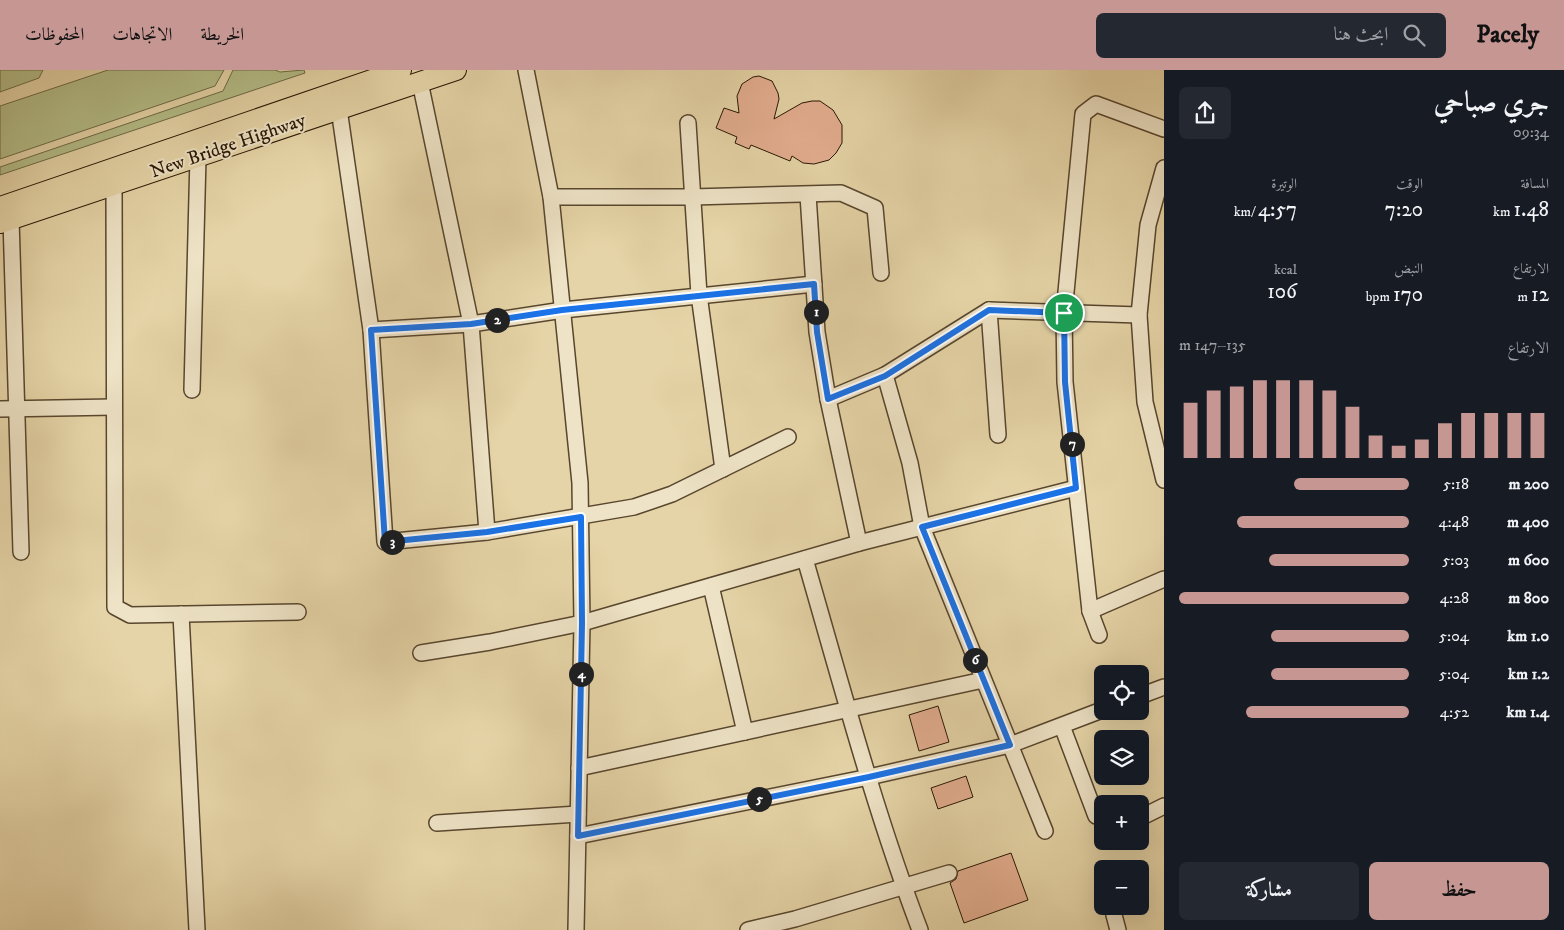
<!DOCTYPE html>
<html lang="ar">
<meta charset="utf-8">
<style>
:root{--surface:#171b24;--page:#242831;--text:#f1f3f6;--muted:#9ea1a6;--accent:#c59692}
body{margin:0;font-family:"IM FELL DW Pica",Amiri,serif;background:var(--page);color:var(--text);direction:rtl;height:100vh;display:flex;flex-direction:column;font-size:19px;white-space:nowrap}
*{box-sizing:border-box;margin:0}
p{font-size:16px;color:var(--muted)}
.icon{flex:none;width:28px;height:28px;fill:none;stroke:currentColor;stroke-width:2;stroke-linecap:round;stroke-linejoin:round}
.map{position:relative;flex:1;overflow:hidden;direction:ltr}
.details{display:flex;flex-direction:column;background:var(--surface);width:400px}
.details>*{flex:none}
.buttons{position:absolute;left:1094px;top:595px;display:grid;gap:10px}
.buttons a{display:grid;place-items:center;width:55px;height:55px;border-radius:8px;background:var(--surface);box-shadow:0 5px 20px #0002;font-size:25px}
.pin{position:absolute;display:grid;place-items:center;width:42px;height:42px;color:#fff;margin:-21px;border:2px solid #fff;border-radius:50%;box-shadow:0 1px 5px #0007}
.km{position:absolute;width:25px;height:25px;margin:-12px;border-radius:50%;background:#222;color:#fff;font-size:14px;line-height:25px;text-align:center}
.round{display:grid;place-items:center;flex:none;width:52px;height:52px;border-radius:8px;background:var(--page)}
.summary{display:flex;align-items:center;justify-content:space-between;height:85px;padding:0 15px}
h1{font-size:28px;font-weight:600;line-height:38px}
.figures{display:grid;grid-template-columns:repeat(3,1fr);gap:8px;height:85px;padding:5px 15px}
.figures div{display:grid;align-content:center}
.figures b{font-size:21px;font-weight:600}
.figures small{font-size:14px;font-weight:400}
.figures p{font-size:14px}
.chart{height:140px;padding:10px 15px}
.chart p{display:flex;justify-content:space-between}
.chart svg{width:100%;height:90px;margin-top:5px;stroke:var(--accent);stroke-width:6}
.button{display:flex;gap:10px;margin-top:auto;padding:10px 15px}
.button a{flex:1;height:58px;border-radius:8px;background:var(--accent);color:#111;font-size:20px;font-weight:600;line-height:58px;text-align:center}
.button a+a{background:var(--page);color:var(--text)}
ul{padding:0 15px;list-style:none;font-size:16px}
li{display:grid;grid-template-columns:80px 60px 1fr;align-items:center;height:38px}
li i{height:12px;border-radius:6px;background:var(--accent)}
header{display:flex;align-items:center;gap:30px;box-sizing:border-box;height:70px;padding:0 25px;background:var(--accent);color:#111}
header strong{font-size:24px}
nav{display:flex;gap:28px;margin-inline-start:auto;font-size:18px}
.search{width:350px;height:45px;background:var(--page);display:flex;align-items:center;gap:12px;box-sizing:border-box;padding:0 18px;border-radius:8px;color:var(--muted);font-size:19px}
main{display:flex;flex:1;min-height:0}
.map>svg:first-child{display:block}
.green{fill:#b4bd88;stroke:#6e6a46}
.building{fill:#e3ae90;stroke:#291705}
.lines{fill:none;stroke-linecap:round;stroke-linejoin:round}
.minor-casing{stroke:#58462e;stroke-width:18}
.major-casing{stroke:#291705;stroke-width:22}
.minor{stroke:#eee3c6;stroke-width:15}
.major{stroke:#e5d4a7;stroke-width:20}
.route-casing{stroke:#fff;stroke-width:10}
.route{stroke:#1a73e8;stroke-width:6}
.labels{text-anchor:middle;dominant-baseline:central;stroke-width:4;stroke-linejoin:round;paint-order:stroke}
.street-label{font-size:19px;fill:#291705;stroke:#eee3c6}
</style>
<header>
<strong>Pacely</strong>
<div class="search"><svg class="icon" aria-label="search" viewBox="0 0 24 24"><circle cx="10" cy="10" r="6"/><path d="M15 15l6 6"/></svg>ابحث هنا</div>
<nav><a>الخريطة</a><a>الاتجاهات</a><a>المحفوظات</a></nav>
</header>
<main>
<section class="details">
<div class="summary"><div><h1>جري صباحي</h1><p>09:34</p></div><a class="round"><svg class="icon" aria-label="share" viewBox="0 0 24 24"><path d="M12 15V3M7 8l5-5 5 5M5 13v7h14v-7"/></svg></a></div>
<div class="figures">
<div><p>المسافة</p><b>1.48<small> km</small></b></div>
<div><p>الوقت</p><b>7:20</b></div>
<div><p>الوتيرة</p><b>4:57<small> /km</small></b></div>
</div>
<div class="figures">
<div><p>الارتفاع</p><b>12<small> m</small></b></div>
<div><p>النبض</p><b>170<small> bpm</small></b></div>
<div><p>kcal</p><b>106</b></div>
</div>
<div class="chart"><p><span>الارتفاع</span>135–147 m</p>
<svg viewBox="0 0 160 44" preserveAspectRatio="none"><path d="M5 44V17M15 44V11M25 44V9M35 44V6M45 44V6M55 44V6M65 44V11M75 44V19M85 44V33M95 44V38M105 44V35M115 44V27M125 44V22M135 44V22M145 44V22M155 44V22"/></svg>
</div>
<ul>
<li><b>200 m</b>5:18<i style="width:50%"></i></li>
<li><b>400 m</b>4:48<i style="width:75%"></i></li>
<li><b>600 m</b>5:03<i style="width:61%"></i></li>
<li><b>800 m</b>4:28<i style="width:100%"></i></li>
<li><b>1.0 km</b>5:04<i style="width:60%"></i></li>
<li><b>1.2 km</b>5:04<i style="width:60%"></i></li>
<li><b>1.4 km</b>4:52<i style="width:71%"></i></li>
</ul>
<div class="button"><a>حفظ</a><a>مشاركة</a></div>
</section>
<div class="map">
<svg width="1164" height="860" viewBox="0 0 1164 860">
<rect width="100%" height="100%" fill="#e5d4a7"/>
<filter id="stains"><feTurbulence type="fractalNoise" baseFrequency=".004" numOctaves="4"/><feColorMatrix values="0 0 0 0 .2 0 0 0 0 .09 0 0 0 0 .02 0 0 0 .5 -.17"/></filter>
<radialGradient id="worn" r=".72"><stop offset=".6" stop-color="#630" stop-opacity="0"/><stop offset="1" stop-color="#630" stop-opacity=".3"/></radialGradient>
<g class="green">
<path d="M0 0H43L39 8 0 22Z"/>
<path d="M108 0H224L215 16 0 89V36Z"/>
<path d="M233 0H275L280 2 304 0 305 3 0 105V97L223 21Z"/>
</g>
<g class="building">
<path d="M759 6 772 11 778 23 779 29 774 49 802 33 812 31H820L833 40 842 55V73L836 83 829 90 814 94 803 93 792 86 790 91 751 75 749 79 735 73 737 67 716 58 724 38 739 43 737 26 742 14 753 7Z"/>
<path d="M938 636 949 672 919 681 909 645Z"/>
<path d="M966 706 973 727 938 739 931 718Z"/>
<path d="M1011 783 1028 830 964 853 950 813 956 809 958 801Z"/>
</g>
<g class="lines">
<defs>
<g id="minor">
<path d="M526 0 551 127 580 413 582 553 576 860"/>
<path d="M420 12 471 254 487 462"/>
<path d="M339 39 371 260 385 472 487 462 634 437 672 424 788 367"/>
<path d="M688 53 699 225 723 399"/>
<path d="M1164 98 1148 155 1139 245 1145 332 1164 410"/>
<path d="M114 115 115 537 130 545 298 542"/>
<path d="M808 125 817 262 828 329 859 473"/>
<path d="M551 127H692L841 123 875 138 881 203"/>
<path d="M11 149 21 482"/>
<path d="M989 240 998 365"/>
<path d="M371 260 471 254 563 240 814 214"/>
<path d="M885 305 910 393 922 457 1045 761"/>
<path d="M192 320 198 87"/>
<path d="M828 329 885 305 989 240 1139 245"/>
<path d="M0 339 114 337"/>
<path d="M805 489C841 613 874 739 920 860"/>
<path d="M711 516 745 662"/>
<path d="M1090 541 1164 509"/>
<path d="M181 544 197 860"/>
<path d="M1099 565 1090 541 1065 312 1064 243 1083 44 1096 34 1164 59"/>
<path d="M421 583 490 572 582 553 859 473 1076 418"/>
<path d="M1140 626 1164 617"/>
<path d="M1062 656 1096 746"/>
<path d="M579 698 983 610"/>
<path d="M1140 748 1164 736"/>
<path d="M437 753 578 744"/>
<path d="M578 766 869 707 1010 675 1102 640"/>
<path d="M1114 845 1118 860"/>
<path d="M748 860 795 849 949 803"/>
</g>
<g id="major">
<path d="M0 137 401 0"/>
<path d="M0 153 456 0"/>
</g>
</defs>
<use href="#minor" class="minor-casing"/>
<use href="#major" class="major-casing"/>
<use href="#minor" class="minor"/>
<use href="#major" class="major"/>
</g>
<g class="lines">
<defs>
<path id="route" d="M814 214 817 262 828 329 885 306 989 240 1064 243 1065 312 1076 418 922 457 1010 675 869 707 578 766 582 553 581 447 487 462 385 472 371 260 471 254 562 240Z"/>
</defs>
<use href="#route" class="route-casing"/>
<use href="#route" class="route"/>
</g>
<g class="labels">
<g class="street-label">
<text transform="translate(228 76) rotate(-19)">New Bridge Highway</text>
</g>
</g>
<rect width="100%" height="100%" filter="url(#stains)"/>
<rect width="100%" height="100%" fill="url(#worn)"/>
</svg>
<div class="buttons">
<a><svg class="icon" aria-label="locate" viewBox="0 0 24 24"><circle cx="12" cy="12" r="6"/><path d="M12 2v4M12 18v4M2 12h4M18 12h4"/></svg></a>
<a><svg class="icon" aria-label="layers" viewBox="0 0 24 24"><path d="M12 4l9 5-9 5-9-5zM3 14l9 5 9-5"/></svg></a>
<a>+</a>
<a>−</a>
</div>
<div class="pin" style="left:1064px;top:243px;background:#1e9e55"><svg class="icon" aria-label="arrive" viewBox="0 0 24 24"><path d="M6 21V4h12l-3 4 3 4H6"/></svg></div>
<b class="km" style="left:816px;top:242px">1</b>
<b class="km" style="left:497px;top:250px">2</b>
<b class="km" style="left:392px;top:472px">3</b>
<b class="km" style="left:581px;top:604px">4</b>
<b class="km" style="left:759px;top:729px">5</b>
<b class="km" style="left:975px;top:590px">6</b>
<b class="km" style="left:1072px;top:374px">7</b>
</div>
</main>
